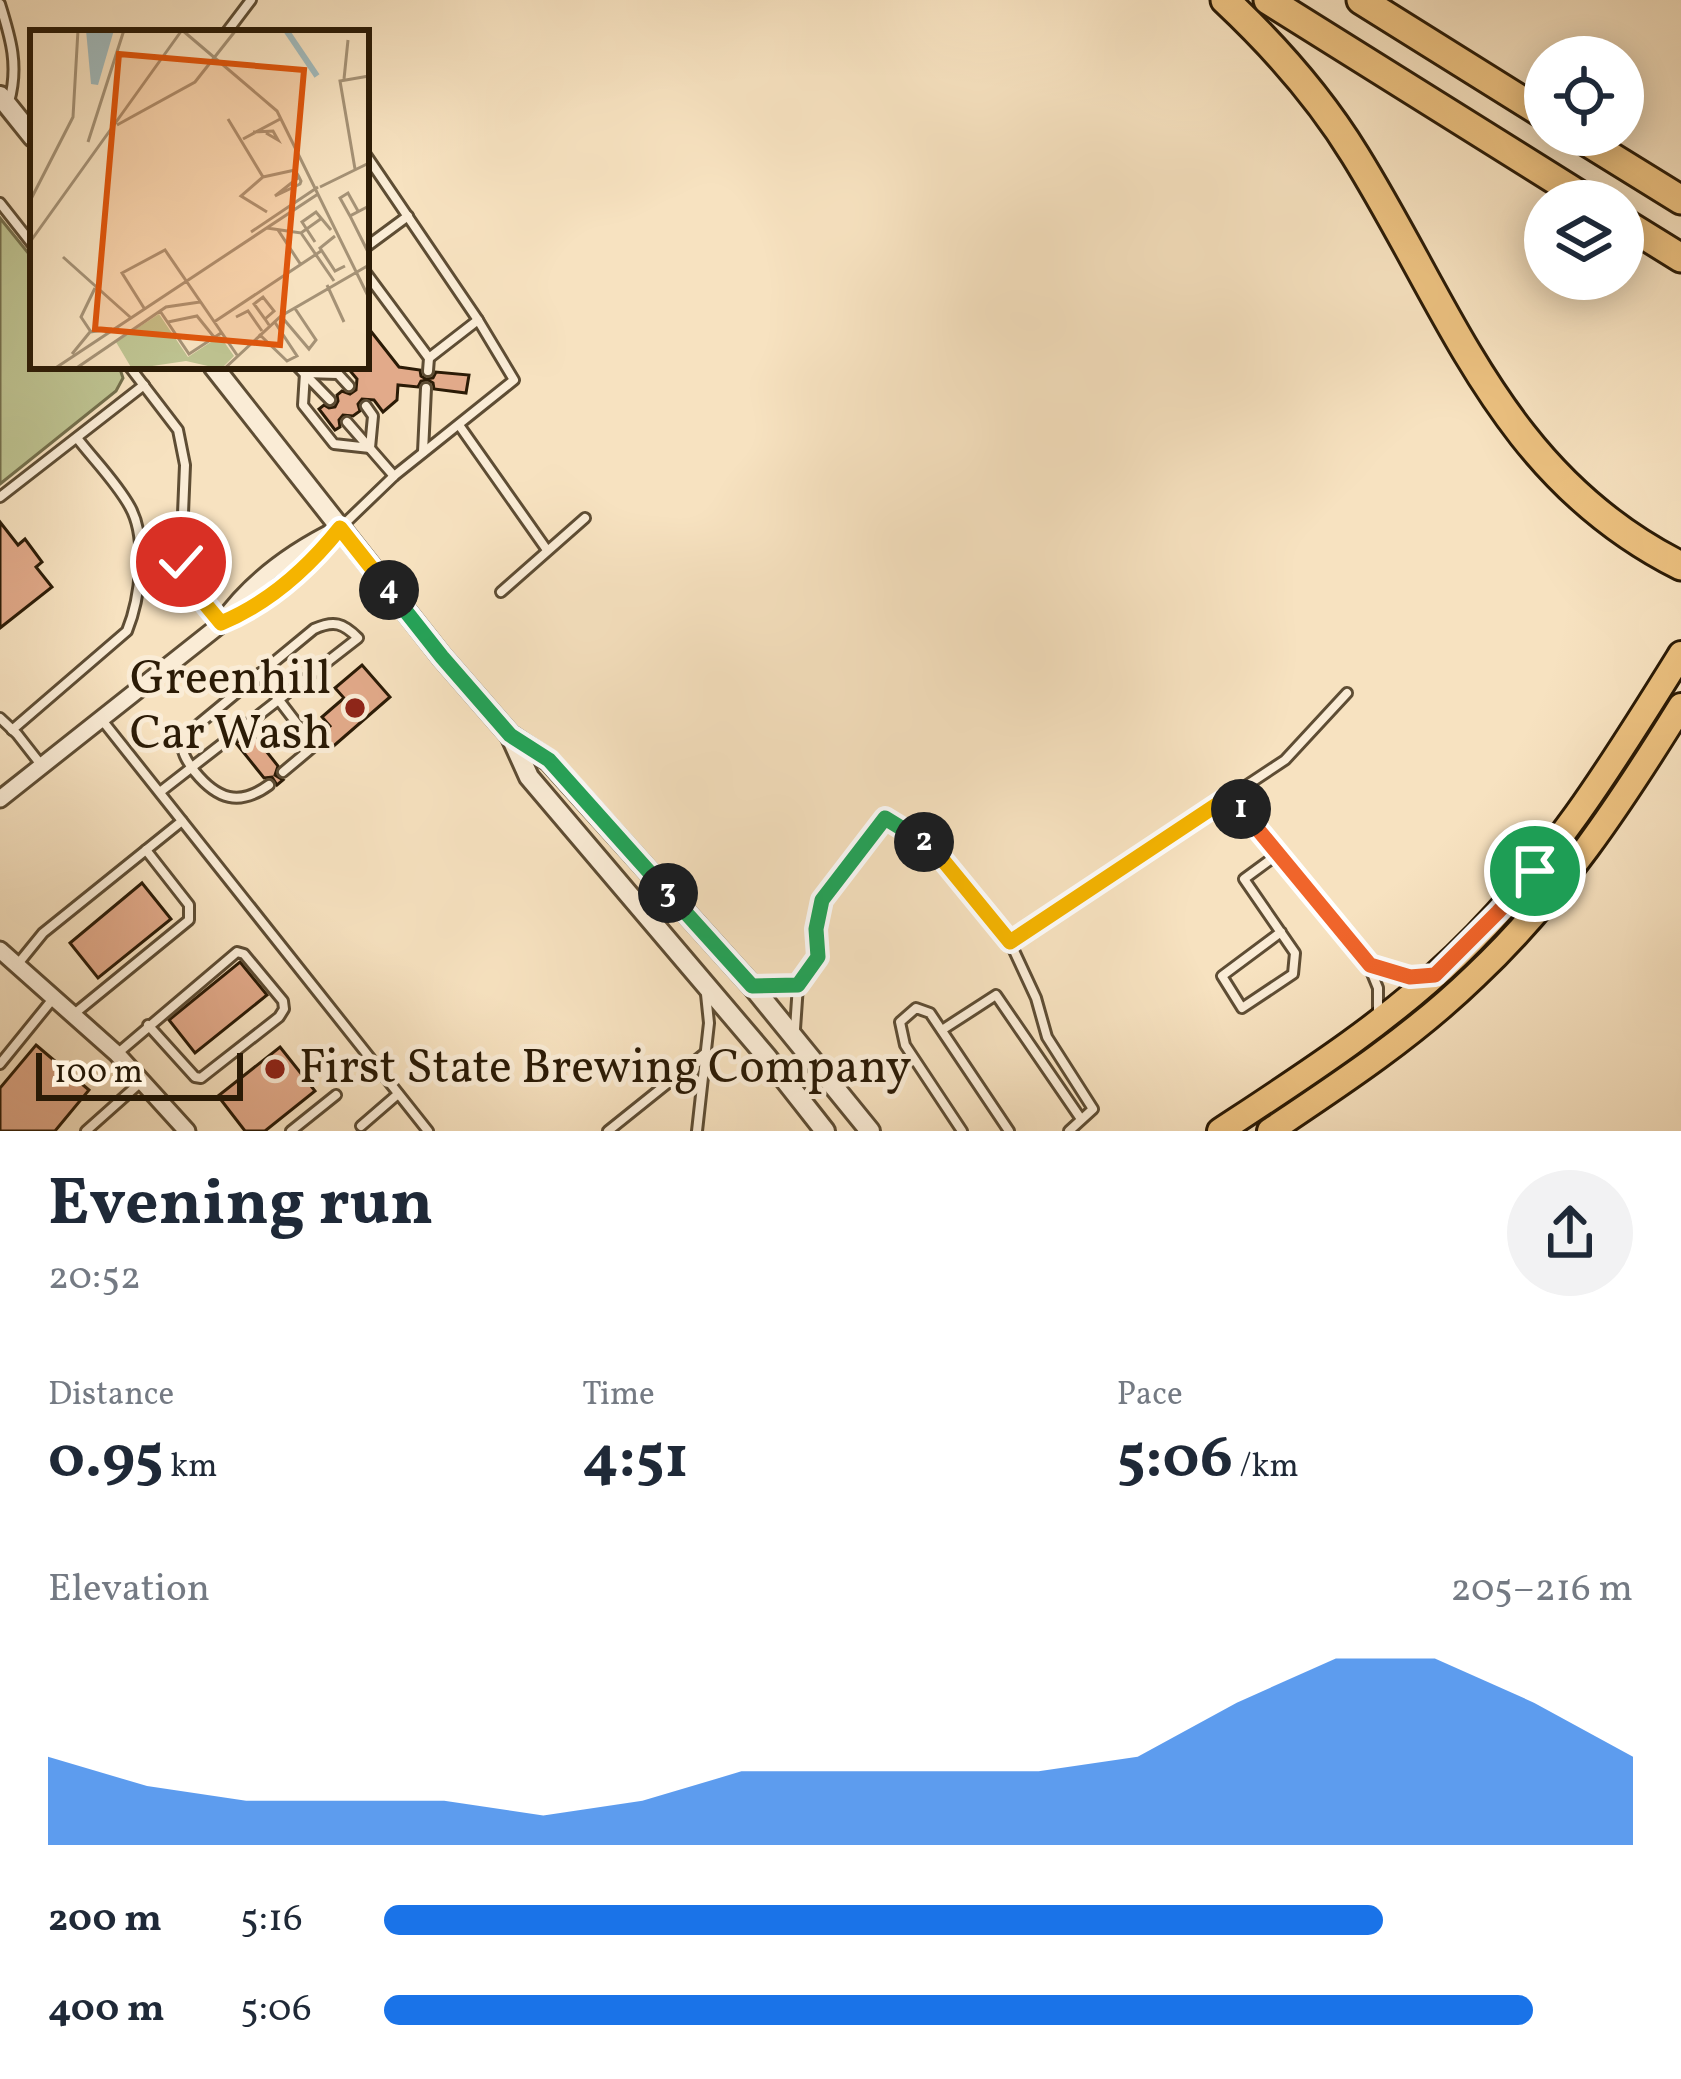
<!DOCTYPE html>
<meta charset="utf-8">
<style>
:root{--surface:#fff;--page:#f2f2f3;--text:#1f2937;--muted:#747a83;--accent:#1a73e8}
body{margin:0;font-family:Vollkorn,serif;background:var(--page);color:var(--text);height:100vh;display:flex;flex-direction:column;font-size:45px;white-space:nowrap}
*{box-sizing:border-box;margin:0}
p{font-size:39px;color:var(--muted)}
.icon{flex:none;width:66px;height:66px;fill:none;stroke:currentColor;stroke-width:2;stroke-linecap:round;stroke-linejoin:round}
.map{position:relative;height:1131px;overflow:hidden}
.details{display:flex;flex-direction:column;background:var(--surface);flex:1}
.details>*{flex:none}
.buttons{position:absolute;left:1524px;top:36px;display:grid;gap:24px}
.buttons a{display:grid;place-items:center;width:120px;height:120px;border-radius:50%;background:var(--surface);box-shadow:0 6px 30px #0003;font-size:60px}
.scale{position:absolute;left:36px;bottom:30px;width:207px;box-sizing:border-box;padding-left:12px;border:6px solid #2b1b06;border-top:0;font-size:33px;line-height:42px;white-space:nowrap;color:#2b1b06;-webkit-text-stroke:9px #faecd6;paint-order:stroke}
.pin{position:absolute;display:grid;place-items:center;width:102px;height:102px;color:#fff;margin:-51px;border:6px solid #fff;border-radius:50%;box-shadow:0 3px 12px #0007}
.km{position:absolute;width:60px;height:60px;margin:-30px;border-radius:50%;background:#222;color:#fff;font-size:33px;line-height:60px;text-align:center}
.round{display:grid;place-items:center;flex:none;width:126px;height:126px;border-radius:63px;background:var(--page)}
.overview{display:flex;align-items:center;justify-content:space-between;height:204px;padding:0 48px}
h1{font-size:66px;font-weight:700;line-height:90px}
.stats{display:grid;grid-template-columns:repeat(3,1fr);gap:18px;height:204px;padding:12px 48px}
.stats div{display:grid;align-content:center}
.stats b{font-size:60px;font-weight:700}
.stats small{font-size:33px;font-weight:400}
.stats p{font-size:33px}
.chart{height:336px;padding:24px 48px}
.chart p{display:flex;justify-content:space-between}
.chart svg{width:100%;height:216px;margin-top:12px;fill:var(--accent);opacity:.7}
ul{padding:0 48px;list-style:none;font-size:39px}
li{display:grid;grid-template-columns:192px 144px 1fr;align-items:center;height:90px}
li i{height:30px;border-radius:15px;background:var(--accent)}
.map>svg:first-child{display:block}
.green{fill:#bec391;stroke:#746f4c;stroke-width:3}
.building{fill:#e2aa8a;stroke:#2b1b06;stroke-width:3}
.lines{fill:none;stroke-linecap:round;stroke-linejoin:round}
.service-casing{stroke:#5e4d34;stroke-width:14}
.minor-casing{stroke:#5e4d34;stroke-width:21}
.tertiary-casing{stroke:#5e4d34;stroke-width:24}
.primary-casing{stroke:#2b1b06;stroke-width:30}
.motorway-casing{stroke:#2b1b06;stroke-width:33}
.service{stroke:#faecd6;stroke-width:8}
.minor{stroke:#faecd6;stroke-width:15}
.tertiary{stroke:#faecd6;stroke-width:18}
.primary{stroke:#ecc180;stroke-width:24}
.motorway{stroke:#ecc180;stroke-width:27}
.split-1-casing{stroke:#fff;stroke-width:24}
.split-2-casing{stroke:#fff;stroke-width:24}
.split-3-casing{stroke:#fff;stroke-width:24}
.split-4-casing{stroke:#fff;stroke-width:24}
.split-5-casing{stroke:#fff;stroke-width:24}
.split-1{stroke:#f0652b;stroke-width:15}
.split-2{stroke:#f5b400;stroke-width:15}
.split-3{stroke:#22a559;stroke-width:15}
.split-4{stroke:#22a559;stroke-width:15}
.split-5{stroke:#f5b400;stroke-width:15}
.poi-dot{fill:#8f2418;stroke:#faecd6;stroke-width:4.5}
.labels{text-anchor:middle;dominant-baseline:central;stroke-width:10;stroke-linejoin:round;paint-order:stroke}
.poi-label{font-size:48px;fill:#2b1b06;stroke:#faecd6;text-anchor:end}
.inset-river{fill:none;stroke:#a2bbbd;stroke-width:6}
.inset-road{fill:none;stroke:#a59276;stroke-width:3}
.view{fill:#df560c;fill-opacity:0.15;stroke:#df560c;stroke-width:6}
.inset-edge{fill:none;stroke:#2b1b06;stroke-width:6}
</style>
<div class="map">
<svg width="1681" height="1131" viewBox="0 0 1681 1131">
<rect width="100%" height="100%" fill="#f7e2c0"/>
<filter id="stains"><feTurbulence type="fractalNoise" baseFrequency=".00167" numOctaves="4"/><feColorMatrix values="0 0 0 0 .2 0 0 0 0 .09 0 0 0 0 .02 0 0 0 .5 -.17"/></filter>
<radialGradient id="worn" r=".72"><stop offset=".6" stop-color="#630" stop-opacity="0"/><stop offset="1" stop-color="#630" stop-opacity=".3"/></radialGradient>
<path class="green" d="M0 218 33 259V366H119L123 378 116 391 0 484Z"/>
<g class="building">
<path d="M366 325 399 367 420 370 421 376 426 379 433 378 436 372 469 375 466 393 434 389 433 383 428 380 421 381 418 387 398 385 397 400 383 412 374 400 362 399 358 404 360 411 353 416 343 415 339 420 340 427 335 430 319 409 324 405 329 408 335 407 338 401 337 395 342 391 350 394 356 390 357 379 346 366H366Z"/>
<path d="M0 522 18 545 25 539 42 562 36 567 52 587 0 628Z"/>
<path d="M362 665 390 697 329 750 318 736 330 726 322 717 344 698 335 688Z"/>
<path d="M251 732 278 766 275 775 283 780 277 785 272 777 264 778 236 743Z"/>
<path d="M142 883 171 919 98 978 70 943Z"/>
<path d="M240 962 267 995 195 1053 169 1020Z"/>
<path d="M36 1045 89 1090 55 1131H0V1088Z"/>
<path d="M280 1047 315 1091 265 1131H245L218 1096Z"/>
</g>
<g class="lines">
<defs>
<g id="service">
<path d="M0 4C11 39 19 66 9 102"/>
<path d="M226 33 251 0"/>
<path d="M0 203 33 245"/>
<path d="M366 247 408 216"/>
<path d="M366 273 429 358 428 371"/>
<path d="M429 358 478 320"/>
<path d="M129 366 178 430 185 465 181 562 192 588 220 622"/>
<path d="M297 366 330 400"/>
<path d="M349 386 338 374 305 373 303 405 334 444 370 448 373 416 366 406"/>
<path d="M347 422 394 476"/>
<path d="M459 425 547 550"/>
<path d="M423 452 426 388"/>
<path d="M0 497 144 385"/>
<path d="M341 527 394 476 514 380 478 320 366 155"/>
<path d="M501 592 585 518"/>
<path d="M259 674 314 746 283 772"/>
<path d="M0 718 17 734 42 766"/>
<path d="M102 720 428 1131"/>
<path d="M12 730 127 631C140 599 148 539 130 507 117 483 94 460 77 438"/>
<path d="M160 792 358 638C343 623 334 620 314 629L182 738C181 752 186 760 195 772 217 799 239 807 269 785"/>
<path d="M1230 796 1369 966 1378 988V1013"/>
<path d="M1278 854 1244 879 1295 953 1293 974 1242 1008 1222 976 1281 932"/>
<path d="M1010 942 1036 998 1047 1037 1093 1109 1069 1131"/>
<path d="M17 965 43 933 182 821"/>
<path d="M1371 966 1410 977 1420 976"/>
<path d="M798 985 818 957 816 929 822 900 885 818 933 848 1010 942 1285 760 1347 693"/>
<path d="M756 986 798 985 795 1029"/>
<path d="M74 1014 189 920V905L146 850"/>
<path d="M942 1030 996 995 1081 1119"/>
<path d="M118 1053 237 952 244 954 283 1001 284 1009 279 1017 201 1078 195 1077 148 1025"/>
<path d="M0 1064 52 1000"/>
<path d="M361 1126 398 1094"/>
<path d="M86 1131 141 1082"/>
<path d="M291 1131 336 1095"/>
<path d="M608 1131 704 1054"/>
<path d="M697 1131 709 1023 706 994"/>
<path d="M962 1131 905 1045 900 1022 916 1008 930 1013 1009 1131"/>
</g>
<g id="minor">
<path d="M222 622C251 581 293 551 338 529"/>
<path d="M0 799 221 624C268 603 308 568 340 528"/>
<path d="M0 950 117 1054 187 1131"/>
</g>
<g id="tertiary">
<path d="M0 96 33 137"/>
<path d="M213 366 442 657 510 735 549 761 752 986 870 1131"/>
<path d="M510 735 529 777 766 1056 825 1131"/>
</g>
<g id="primary">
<path d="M1220 1131C1302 1077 1385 1024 1456 956 1550 866 1614 762 1681 654"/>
<path d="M1270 1131C1342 1083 1413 1036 1475 976 1559 897 1621 803 1681 706"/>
</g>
<g id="motorway">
<path d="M1225 0C1274 46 1320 98 1355 155 1453 313 1503 477 1681 566"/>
<path d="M1268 0 1589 201"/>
<path d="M1361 0 1545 115"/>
<path d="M1576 135 1681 200"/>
<path d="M1623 222 1681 258"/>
</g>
</defs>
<use href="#service" class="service-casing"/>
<use href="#minor" class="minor-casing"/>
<use href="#tertiary" class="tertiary-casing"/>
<use href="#primary" class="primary-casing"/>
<use href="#motorway" class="motorway-casing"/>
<use href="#service" class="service"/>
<use href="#minor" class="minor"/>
<use href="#tertiary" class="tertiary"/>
<use href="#primary" class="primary"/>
<use href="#motorway" class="motorway"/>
</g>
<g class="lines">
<defs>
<path id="split-1" d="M1241 809 1370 965 1410 977 1435 975 1498 912 1535 871"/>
<path id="split-2" d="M924 842 933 848 1010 942 1230 796 1241 809"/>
<path id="split-3" d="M668 893 752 986 798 985 818 957 816 929 822 900 885 818 924 842"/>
<path id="split-4" d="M389 590 442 657 510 735 549 760 668 893"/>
<path id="split-5" d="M181 562 192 588 221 623C269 603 308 568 340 528L389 590"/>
</defs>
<use href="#split-1" class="split-1-casing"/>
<use href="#split-2" class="split-2-casing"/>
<use href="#split-3" class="split-3-casing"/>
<use href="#split-4" class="split-4-casing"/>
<use href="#split-5" class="split-5-casing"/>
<use href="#split-1" class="split-1"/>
<use href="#split-2" class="split-2"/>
<use href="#split-3" class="split-3"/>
<use href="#split-4" class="split-4"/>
<use href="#split-5" class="split-5"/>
</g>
<g class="poi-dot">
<circle cx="355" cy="708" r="12"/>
<circle cx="275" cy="1069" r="12"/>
</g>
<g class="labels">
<g class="poi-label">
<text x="331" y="680">Greenhill<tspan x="331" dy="55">Car Wash</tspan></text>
<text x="299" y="1069" text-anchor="start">First State Brewing Company</text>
</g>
</g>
<g transform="translate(30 30)">
<rect width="339" height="339" fill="#f7e2c0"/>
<path d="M129 284 158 327 190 306 204 326 191 339 156 331 102 339 86 312Z" fill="#bec391"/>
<path d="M56 0H84L68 55 61 54Z" fill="#a2bbbd"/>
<path class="inset-river" d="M256 0 287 46"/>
<path class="inset-road" d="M152 0 247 81 339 268M314 49 318 10M198 89 233 147 211 166 237 182M87 95 165 52 206 0M223 102 243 101 248 110 236 103M213 109 252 88M58 112 94 0M325 139 310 51 339 46M233 147 265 140 269 147 271 151 270 154 245 166 269 147M290 157 339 133M0 171 43 87 48 0M339 176 320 186 339 224M320 186 310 168 318 163 328 181M237 198 271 203 292 188M248 200 271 235M221 202 288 157M271 203 304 251M305 206 290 218 305 241 315 236M0 212 152 0M285 212 272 192 286 182 301 200M33 227 100 287M297 255 314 292M114 278 92 243 135 220 207 325M130 281 159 324 191 303M251 286 279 319 286 310 264 277M206 287 218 281 232 301M235 289 244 281 233 267 224 274 235 289 239 295M138 292 167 286 184 307M184 292 291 221M61 302 51 287 65 258M229 304 257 331 267 326 244 291M42 324 60 302 82 299M24 339 288 164M45 339 136 277 170 272M194 339 251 286 339 235"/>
<path class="view" d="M89 24 274 40 250 315 65 299Z"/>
<rect width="339" height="339" class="inset-edge"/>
</g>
<rect width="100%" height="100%" filter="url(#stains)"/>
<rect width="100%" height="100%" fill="url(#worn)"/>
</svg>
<div class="buttons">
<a><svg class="icon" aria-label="locate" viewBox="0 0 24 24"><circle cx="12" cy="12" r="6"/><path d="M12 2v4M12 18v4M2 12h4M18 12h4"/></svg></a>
<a><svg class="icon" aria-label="layers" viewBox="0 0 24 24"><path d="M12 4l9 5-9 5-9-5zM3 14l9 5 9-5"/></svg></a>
</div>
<div class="scale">100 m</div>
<div class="pin" style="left:1535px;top:871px;background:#1e9e55"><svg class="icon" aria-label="arrive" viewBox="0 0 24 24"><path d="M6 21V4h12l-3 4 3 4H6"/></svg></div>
<div class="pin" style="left:181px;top:562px;background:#d93025"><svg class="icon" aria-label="check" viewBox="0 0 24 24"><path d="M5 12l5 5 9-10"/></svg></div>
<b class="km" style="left:1241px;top:809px">1</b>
<b class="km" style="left:924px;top:842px">2</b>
<b class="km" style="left:668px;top:893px">3</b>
<b class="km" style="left:389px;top:590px">4</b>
</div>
<section class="details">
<div class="overview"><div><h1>Evening run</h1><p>20:52</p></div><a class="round"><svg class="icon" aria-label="share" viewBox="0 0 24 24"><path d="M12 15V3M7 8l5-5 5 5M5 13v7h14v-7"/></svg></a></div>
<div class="stats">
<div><p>Distance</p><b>0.95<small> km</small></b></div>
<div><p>Time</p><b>4:51</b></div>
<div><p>Pace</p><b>5:06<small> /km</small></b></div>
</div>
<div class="chart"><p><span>Elevation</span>205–216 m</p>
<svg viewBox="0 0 160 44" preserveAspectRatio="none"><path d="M0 44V26L10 32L20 35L30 35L40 35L50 38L60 35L70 29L80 29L90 29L100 29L110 26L120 15L130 6L140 6L150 15L160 26V44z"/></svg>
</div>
<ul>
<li><b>200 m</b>5:16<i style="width:80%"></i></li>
<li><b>400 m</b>5:06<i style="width:92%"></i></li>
</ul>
</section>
